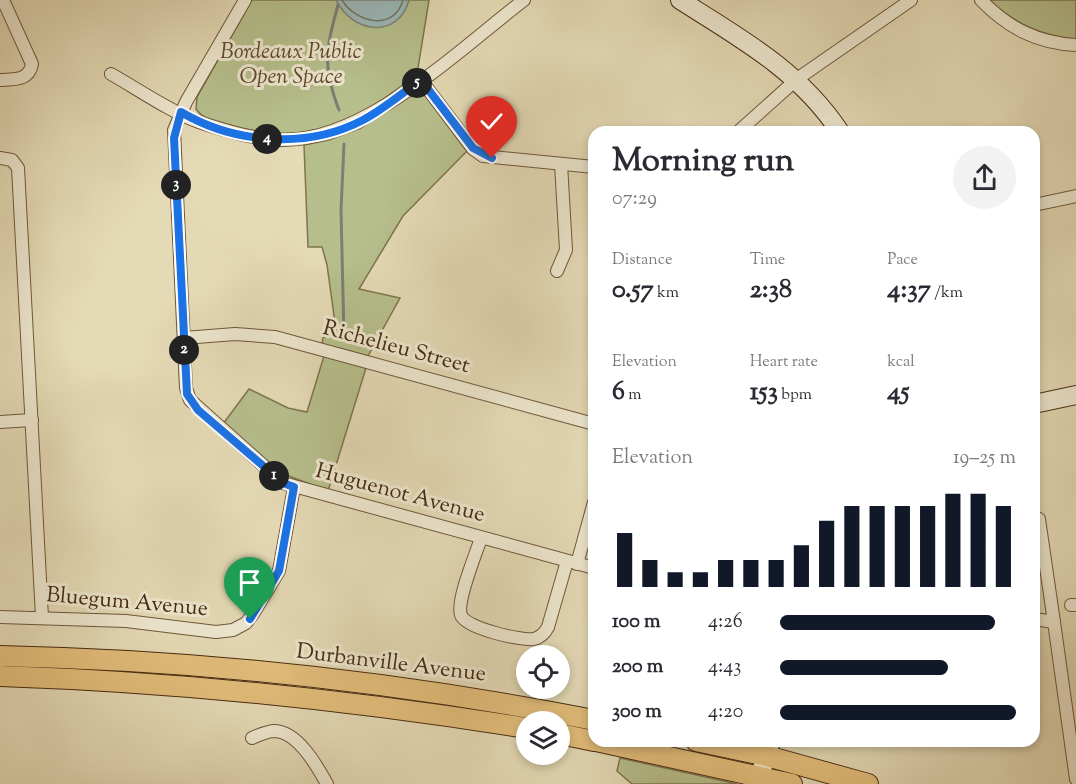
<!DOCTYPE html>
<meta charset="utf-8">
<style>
:root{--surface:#fff;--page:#f2f2f3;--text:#2b2b33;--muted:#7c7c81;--accent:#111827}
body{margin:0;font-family:"Sorts Mill Goudy",serif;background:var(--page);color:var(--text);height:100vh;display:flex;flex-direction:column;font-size:22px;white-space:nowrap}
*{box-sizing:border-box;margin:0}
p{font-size:20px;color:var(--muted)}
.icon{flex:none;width:33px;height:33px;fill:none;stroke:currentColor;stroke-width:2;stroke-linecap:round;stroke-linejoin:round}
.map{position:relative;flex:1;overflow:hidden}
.side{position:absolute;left:588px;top:126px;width:452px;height:621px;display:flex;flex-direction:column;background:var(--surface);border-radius:18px;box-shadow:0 3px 9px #0003}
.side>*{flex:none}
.controls{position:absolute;left:516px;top:645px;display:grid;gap:12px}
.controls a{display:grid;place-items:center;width:54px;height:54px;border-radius:50%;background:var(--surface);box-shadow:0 3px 9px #0003;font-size:30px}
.pin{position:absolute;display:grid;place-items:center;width:51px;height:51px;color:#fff;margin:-62px -26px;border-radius:50% 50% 50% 0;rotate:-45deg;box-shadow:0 0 6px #0007}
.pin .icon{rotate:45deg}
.km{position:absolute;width:30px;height:30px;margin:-15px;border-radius:50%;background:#222;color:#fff;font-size:16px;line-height:30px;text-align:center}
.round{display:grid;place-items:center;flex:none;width:63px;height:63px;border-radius:32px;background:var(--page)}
.head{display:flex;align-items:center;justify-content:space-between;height:102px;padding:0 24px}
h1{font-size:33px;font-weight:800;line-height:45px}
.stats{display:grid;grid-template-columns:repeat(3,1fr);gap:9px;height:102px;padding:6px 24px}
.stats div{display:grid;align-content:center}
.stats b{font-size:26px;font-weight:800}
.stats small{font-size:16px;font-weight:400}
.stats p{font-size:16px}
.chart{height:168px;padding:12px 24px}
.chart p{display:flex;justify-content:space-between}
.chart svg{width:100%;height:108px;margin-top:6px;stroke:var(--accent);stroke-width:6}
ul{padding:0 24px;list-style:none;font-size:20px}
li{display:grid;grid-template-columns:96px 72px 1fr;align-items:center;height:45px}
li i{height:15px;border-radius:8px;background:var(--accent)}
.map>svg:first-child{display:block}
.green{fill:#b6bf8c;stroke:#7f754e;stroke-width:1.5}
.water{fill:#9ab8b8;stroke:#798075;stroke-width:1.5}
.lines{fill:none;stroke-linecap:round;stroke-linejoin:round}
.shore{stroke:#717264;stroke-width:1.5}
.stream{stroke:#798075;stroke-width:3}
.street-casing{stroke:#6f573a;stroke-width:14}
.secondary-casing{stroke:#482b11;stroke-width:20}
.primary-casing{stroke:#482b11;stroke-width:22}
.street{stroke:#ede7cf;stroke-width:12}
.secondary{stroke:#ede7cf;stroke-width:18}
.primary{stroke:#e2bd7a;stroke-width:20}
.route-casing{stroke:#fff;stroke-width:12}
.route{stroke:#1a73e8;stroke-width:8}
.labels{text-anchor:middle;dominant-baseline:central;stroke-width:6;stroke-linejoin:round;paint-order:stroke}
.park-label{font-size:22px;font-style:italic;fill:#5e492a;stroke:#ede7cf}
.street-label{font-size:22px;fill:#482b11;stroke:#ede7cf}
</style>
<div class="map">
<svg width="1076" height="784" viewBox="0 0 1076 784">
<rect width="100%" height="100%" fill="#e4dab5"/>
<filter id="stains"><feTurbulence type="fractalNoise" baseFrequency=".00333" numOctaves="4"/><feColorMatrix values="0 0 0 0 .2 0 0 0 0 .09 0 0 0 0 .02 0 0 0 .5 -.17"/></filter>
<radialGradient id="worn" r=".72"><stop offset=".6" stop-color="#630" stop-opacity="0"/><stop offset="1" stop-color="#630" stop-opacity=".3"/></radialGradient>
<g class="green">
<path d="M252 0H429L417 74C357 121 311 147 233 126 220 122 204 121 196 109L197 97Z"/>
<path d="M988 0H1076V39C1040 36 1015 23 988 0Z"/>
<path d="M419 93 426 96 468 150 403 216 359 289 400 298 368 356 322 344 323 338 336 330 327 265 322 247H308L304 145 329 140 361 128 412 94Z"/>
<path d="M324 356 366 368 328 491 281 473 223 424 249 389 288 408 307 412Z"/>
<path d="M620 758 737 784H632L617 771Z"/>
</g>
<path class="water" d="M336 0H409C398 40 352 33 336 0Z"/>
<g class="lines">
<path class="shore" d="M342 0C356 23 394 32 403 0"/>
<g class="stream">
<path d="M338 5C326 49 322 66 339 110"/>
<path d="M344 144 341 210 344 337"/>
</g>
<defs>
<g id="street">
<path d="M245 0 186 102 174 130 186 388 190 400 283 483 594 568"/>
<path d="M981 0C1008 28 1037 43 1076 45"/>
<path d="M111 74C136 88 174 114 199 122 226 131 256 140 284 140 367 140 460 49 524 0"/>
<path d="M0 80C14 79 29 81 32 64L3 0"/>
<path d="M421 80 473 149 483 156 594 167"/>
<path d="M738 132 797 79 911 0"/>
<path d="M0 158 12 160 18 168 42 617"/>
<path d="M1034 205 1076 196"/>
<path d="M557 271 566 250 561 164"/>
<path d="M184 338 235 334 275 337 594 424"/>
<path d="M0 422 32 420"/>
<path d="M481 538C476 554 456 601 461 615 465 628 521 641 534 639 541 637 545 633 548 627L567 561"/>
<path d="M577 564 594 502"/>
<path d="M1071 605H1076"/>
<path d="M0 617 126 621 216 632 233 630 246 623 253 614 279 571 294 487"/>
<path d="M1034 619 1054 622 1039 519"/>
<path d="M1054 622 1076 779"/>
<path d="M252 738C259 735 267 731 275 731 298 732 317 766 327 784"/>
</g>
<g id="secondary">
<path d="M680 0C740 38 800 71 840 132"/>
<path d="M1034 404 1076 395"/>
<path d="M760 775 771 741"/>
</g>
<g id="primary">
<path d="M0 656C199 660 399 682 594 720"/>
<path d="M0 676C177 682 352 700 526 728"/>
<path d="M560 734 594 741"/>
<path d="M596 741 792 784"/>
<path d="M696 741 767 756 868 784"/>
</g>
</defs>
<use href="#street" class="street-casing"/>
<use href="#secondary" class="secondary-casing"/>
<use href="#primary" class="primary-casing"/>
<use href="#street" class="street"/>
<use href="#secondary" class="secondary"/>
<use href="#primary" class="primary"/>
</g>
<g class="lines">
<defs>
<path id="route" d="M250 619 279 571 294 487 283 483 198 410 187 394 174 138 181 112C235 144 308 149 363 120 384 109 402 93 421 80L473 148 492 158"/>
</defs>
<use href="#route" class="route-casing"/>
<use href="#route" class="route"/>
</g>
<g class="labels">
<g class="park-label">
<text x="291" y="53">Bordeaux Public<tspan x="291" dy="25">Open Space</tspan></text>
</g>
<g class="street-label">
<text transform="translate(396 348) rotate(15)">Richelieu Street</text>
<text transform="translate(400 494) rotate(15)">Huguenot Avenue</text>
<text transform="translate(127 603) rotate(5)">Bluegum Avenue</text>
<text transform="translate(391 664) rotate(7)">Durbanville Avenue</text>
</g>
</g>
<rect width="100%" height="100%" filter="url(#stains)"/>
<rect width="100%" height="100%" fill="url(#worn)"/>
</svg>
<div class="controls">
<a><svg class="icon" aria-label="locate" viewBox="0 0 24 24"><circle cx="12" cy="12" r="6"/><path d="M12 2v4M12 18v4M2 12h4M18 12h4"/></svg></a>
<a><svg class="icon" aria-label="layers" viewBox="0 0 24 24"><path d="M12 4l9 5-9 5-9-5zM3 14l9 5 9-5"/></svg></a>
</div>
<div class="pin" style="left:250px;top:619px;background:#1e9e55"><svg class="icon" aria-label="arrive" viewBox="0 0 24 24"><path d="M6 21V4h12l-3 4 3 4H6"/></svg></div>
<div class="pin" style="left:492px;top:158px;background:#d93025"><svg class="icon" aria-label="check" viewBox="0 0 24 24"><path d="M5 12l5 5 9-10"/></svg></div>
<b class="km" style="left:274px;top:476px">1</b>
<b class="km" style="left:184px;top:350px">2</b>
<b class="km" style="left:176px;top:185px">3</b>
<b class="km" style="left:267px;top:139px">4</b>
<b class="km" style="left:417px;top:83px">5</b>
<section class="side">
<div class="head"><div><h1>Morning run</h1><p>07:29</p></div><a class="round"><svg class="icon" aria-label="share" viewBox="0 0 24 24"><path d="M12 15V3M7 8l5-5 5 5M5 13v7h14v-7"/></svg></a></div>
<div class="stats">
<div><p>Distance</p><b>0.57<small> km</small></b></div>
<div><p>Time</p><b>2:38</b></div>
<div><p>Pace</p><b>4:37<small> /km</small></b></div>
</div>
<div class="stats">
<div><p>Elevation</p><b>6<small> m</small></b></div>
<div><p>Heart rate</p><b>153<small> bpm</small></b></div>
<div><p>kcal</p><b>45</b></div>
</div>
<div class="chart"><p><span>Elevation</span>19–25 m</p>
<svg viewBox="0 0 160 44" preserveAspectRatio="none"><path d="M5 44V22M15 44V33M25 44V38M35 44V38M45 44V33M55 44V33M65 44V33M75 44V27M85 44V17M95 44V11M105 44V11M115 44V11M125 44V11M135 44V6M145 44V6M155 44V11"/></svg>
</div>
<ul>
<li><b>100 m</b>4:26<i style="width:91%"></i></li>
<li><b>200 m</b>4:43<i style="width:71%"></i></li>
<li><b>300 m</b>4:20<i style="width:100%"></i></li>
</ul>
</section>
</div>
